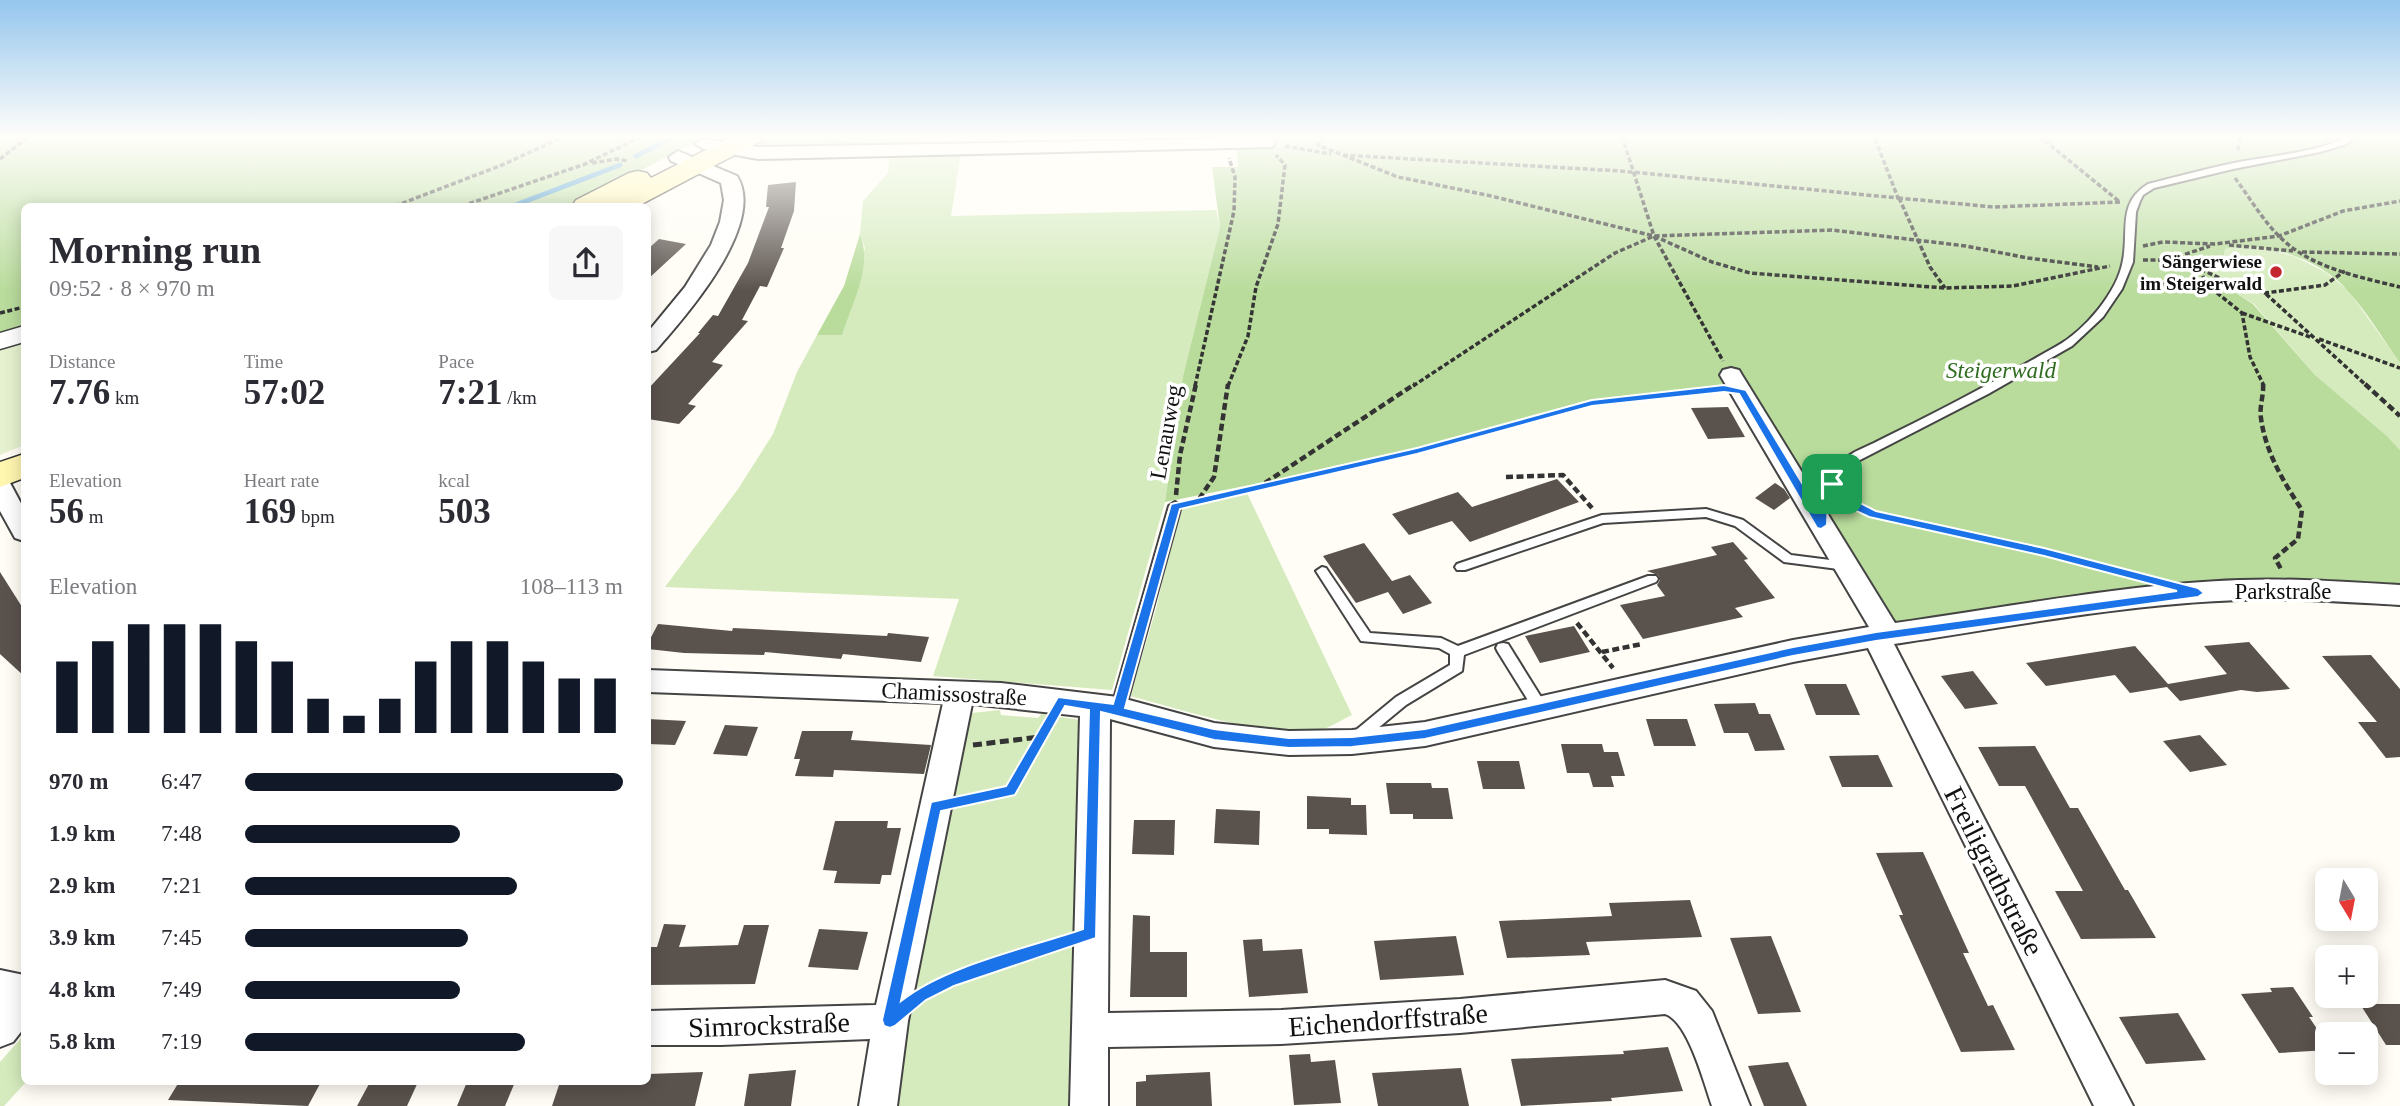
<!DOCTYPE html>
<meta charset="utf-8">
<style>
:root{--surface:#fff;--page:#f7f7f7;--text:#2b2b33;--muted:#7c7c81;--accent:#111827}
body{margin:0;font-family:Georgia,serif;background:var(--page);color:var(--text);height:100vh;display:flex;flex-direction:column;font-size:26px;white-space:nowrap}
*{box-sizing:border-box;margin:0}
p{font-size:23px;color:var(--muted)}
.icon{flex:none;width:38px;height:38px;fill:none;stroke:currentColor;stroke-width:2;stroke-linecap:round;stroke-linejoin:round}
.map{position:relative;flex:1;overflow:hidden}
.drawer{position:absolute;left:21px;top:203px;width:630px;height:882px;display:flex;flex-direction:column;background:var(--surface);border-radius:10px;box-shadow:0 4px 18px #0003}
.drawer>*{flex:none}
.needle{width:46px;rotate:170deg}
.buttons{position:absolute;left:2315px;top:868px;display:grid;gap:14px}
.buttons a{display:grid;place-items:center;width:63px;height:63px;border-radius:10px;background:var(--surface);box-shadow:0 4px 18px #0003;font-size:35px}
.pin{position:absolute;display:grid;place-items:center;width:60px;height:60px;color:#fff;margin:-30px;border-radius:14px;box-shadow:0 4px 10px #0006}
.round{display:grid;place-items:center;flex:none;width:74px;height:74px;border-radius:10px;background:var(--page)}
.overview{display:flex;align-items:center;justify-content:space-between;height:119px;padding:0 28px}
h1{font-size:38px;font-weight:700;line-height:52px}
.stats{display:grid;grid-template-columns:repeat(3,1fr);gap:10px;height:119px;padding:7px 28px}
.stats div{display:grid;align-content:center}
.stats b{font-size:35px;font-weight:700}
.stats small{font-size:19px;font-weight:400}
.stats p{font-size:19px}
.chart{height:196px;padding:14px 28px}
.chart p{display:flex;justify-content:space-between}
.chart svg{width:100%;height:126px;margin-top:7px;stroke:var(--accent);stroke-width:6}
ul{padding:0 28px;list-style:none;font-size:23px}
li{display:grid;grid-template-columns:112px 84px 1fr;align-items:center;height:52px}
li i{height:18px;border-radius:9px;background:var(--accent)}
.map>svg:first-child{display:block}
.green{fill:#d5ebbd}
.forest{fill:#b9dc9c}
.pitch{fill:#e6f2cf}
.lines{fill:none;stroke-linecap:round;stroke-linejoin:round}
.stream{stroke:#3f96cf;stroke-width:5}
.building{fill:#5a524d}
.service-casing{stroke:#444;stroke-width:4}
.minor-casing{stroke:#444;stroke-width:4}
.tertiary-casing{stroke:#444;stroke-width:3}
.secondary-casing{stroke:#333;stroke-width:3}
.path-far2{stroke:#333;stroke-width:3.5;stroke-dasharray:5 2.5;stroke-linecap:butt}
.path-far1{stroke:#333;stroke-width:4.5;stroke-dasharray:7 3.5;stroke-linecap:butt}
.path{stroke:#333;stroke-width:5;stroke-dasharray:9 4.5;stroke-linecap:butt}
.service{fill:#fff;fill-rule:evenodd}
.minor{fill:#fff;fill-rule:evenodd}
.tertiary{fill:#fff;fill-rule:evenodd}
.secondary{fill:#fff6b0;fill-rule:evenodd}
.route{fill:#1a73e8;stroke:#fff;stroke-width:2;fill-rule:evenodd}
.poi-dot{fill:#c4262e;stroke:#fff;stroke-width:2.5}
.labels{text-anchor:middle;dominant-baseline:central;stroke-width:7;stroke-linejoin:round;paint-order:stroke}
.far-poi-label{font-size:19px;font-weight:bold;fill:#111;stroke:#fff;text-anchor:end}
.park-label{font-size:23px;font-style:italic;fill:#2f6b1f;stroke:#fff}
.street-label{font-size:23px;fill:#111;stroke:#fff}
.near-street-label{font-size:28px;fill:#111;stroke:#fff}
</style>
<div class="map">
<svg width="2400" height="1106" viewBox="0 0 2400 1106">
<rect width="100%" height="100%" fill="#fffdf5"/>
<g class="green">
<path d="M961 153 951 216 1216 210 1220 227 1183 376 1165 502 1112 690 933 676 959 599 665 587 738 489 773 434 797 372 817 335 842 334 865 248 860 234 863 201 888 173 890 155Z"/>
<path d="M2239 246 2265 248 2296 257 2325 272 2348 290 2400 363V450L2387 436 2315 375 2254 304 2222 284 2202 263 2224 257 2225 249Z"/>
<path d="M1247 493 1352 715C1341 720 1328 729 1317 731 1266 738 1181 709 1130 696L1156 609 1179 510Z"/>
<path d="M1000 710 1001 715 1038 718 1041 714 1081 720 1072 1106H889L964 718 972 713Z"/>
<path d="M24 1035 26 1082 4 1106H0V1062Z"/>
</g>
<g class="forest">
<path d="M0 136H706L573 206H24V329L0 336Z"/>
<path d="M770 136H924V146L748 149Z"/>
<path d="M1267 136H2400V363C2383 339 2368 314 2349 292 2322 260 2266 240 2225 249L2224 257 2202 263 2222 284 2253 304 2315 375 2387 436 2400 450V588L2291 580 2243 579 2194 583 1889 625 1743 383 1588 400 1488 430 1339 467 1165 502 1183 376 1220 227 1212 167H1238L1236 147H1261Z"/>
<path d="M860 234C873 267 852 303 842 335H817L844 286Z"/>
</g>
<path class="pitch" d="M24 339V445L0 455V346Z"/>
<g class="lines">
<g class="stream">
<path d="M636 156 675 136"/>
<path d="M513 206 620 165"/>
</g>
</g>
<g class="building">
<path d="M796 182 794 211 781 248H784L767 287 760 286 742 320 748 321 712 362 723 365 688 404 696 406 679 424 648 419V389L700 333H698L713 315 718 316 748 263 769 207H766L768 185Z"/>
<path d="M659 239 686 244 648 279V249Z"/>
<path d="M1728 407 1745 437 1708 439 1691 408Z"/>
<path d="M1557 479 1579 502 1470 542 1452 521 1409 535 1392 514 1458 492 1472 507Z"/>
<path d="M1775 483 1784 489 1790 498 1774 510 1755 498Z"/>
<path d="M1733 542 1748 559 1744 560 1775 598 1735 608 1743 617 1643 639 1620 605 1665 596 1657 585 1660 580 1658 575 1647 571 1717 555 1711 547Z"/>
<path d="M1364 543 1392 581 1410 575 1432 603 1403 614 1388 592 1356 603 1323 556Z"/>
<path d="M0 572 24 610V676L0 654Z"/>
<path d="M658 624 732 631 733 628 887 636 888 633 929 637 921 662 843 654 841 659 765 652 764 655 684 653 648 649V643Z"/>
<path d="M1574 626 1590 652 1540 663 1525 636Z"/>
<path d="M2249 642 2290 689 2257 692 2241 690 2180 701 2167 687 2130 693 2115 675 2046 686 2026 663 2135 646 2168 684 2227 674 2204 646Z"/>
<path d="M2371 655 2400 689V757L2386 758 2358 722H2377L2322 656Z"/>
<path d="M1973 671 1998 704 1965 709 1941 676Z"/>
<path d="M1804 684H1846L1860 715H1816Z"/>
<path d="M1755 703 1759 714H1770L1785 750 1755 751 1748 733H1724L1714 704Z"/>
<path d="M648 719 686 721 675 745 648 744Z"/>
<path d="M1646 719H1687L1696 746H1654Z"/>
<path d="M725 725 758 727 747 756 713 754Z"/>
<path d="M802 731H853L851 740 931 745 924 774 834 770 833 777 795 776 800 759H794Z"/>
<path d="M2200 735 2227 765 2190 772 2163 741Z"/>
<path d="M1561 744H1602L1604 752H1618L1625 776H1611L1614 787H1593L1589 773H1567Z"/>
<path d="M2035 746 2070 808H2078L2125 890H2128L2156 938 2081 939 2055 891H2083L2025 786H1999L1978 747Z"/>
<path d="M1878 755 1893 787H1842L1829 756Z"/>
<path d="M1477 761H1519L1525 789H1483Z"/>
<path d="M1386 783H1431L1432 788H1448L1453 819H1413V814H1390Z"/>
<path d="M1307 796 1351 798V805H1366L1367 835 1329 834V829H1307Z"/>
<path d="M1216 809 1260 811 1259 845 1214 843Z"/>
<path d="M1134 820H1175L1174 855 1132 854Z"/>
<path d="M835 821H888L887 828H901L891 875H882L880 884 834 883 837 871 823 870Z"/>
<path d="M1923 852 1969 953H1963L1988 1006 1993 1005 2015 1050 1961 1052 1899 915H1903L1876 853Z"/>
<path d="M1690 900 1702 937 1586 942 1590 955 1507 958 1499 921 1612 916 1609 903Z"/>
<path d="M1133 915 1150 916V952H1187V997H1130Z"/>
<path d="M664 924 686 925 679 947 738 945 744 925H769L755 984 648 985V947H657Z"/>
<path d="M819 929 868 932 858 970 808 967Z"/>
<path d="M1456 936 1464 975 1380 980 1374 941Z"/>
<path d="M1771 936 1801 1012 1758 1014 1730 938Z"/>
<path d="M1262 939 1263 951 1302 949 1308 993 1249 997 1243 940Z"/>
<path d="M2293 987 2313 1017H2309L2328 1045V1050L2279 1053 2241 994 2272 992 2270 988Z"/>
<path d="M2360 1004H2400V1045H2386Z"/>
<path d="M2178 1013 2206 1060 2146 1064 2119 1017Z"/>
<path d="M1668 1047 1683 1091 1611 1098 1612 1101 1521 1106 1511 1059 1624 1054 1623 1051Z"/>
<path d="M1310 1054 1311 1062 1335 1060 1341 1103 1294 1105 1289 1055Z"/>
<path d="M1788 1062 1807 1106H1764L1748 1066Z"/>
<path d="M1461 1068 1469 1106H1378L1372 1073Z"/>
<path d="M796 1070 791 1106H744L749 1074Z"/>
<path d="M703 1072 695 1106H552L560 1082H648V1074Z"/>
<path d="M1210 1072 1212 1106H1136V1082L1146 1081V1075Z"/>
<path d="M179 1082H321L308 1106 168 1100Z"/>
<path d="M370 1082H418L407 1106H357Z"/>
<path d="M467 1082H515L505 1106H457Z"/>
</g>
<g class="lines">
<defs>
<g id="service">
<path d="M2345 136H2354L2347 144 2320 152 2233 169 2154 188 2143 195 2140 201 2136 212 2133 262 2122 289 2103 317 2072 346 1988 394 1858 461 1839 481 1832 493 1825 523H1817C1809 502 1833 467 1850 455 1857 450 1866 447 1874 443 1891 434 1909 426 1926 417 1970 395 2013 371 2057 346 2084 331 2118 292 2123 260 2129 230 2117 203 2148 184 2176 177 2205 169 2234 163 2257 158 2330 151 2345 136Z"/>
<path d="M1175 502 1181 506 1125 709 1123 713 1118 714 1113 713 1111 709 1169 506Z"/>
<path d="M1706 509 1743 520 1791 555 1846 562 1852 566 1846 570 1784 562 1735 526 1706 517 1603 523 1465 570H1457L1455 567 1457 564 1602 515Z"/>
<path d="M1322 567 1326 568 1370 633 1441 638 1458 646 1648 576H1656L1658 579 1656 582 1464 655 1462 671 1406 705 1360 743 1355 745 1350 743 1348 739 1350 735 1396 697 1450 665V654L1439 648 1361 641 1316 571Z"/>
<path d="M1503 643 1508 644 1546 705 1548 709 1546 713 1541 714 1536 713 1498 652 1496 648 1498 644Z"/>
</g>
<g id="minor">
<path d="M1266 138 1272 139 1275 143 1272 147 758 159 704 149 695 144 704 139 758 147Z"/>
<path d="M678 151 737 176C767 224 686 316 656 350L648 352V332L685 287 711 245 720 222 724 200 721 183 671 161 669 157Z"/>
<path d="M1731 368 1739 370 1742 375 1895 623C2009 607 2125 584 2240 580 2293 578 2347 582 2400 585V605C2346 602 2293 598 2239 600 2124 604 2008 627 1894 644L2133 1106H2094L1868 648 1793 662 1425 746 1352 754 1289 755 1214 747 1110 719 1108 1013 1281 1010 1460 999 1665 980 1696 991 1712 1011 1750 1106H1712C1704 1083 1688 1021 1665 1014L1460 1033 1281 1044 1108 1047V1106H1070L1080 716 972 704 908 1021 897 1106H859L870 1039 721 1045H648V1011L876 1005 943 703 648 692V670L1001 683 1118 697 1214 723 1289 731 1352 730 1425 722 1793 640 1869 627 1720 375 1723 370Z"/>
<path d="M0 479 9 481 24 509V541L15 538 0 511Z"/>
<path d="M0 970 24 975V1028L13 1042 0 1047Z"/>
</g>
<path id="tertiary" d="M24 326V342L0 349V333Z"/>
<g id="secondary">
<path d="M733 136H765L761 141 638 206H572L576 200 629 173 638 171 647 173 651 178Z"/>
<path d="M24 454V478L0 487V462Z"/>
</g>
</defs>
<use href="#service" class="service-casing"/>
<use href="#minor" class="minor-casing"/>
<use href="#tertiary" class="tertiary-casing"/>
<use href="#secondary" class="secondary-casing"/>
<g class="path-far2">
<path d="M1324 136 1318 145 1398 177 1487 195 1654 236 1712 262 1750 273 1945 288 2013 286 2110 266"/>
<path d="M1622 136 1654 236 1723 361"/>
<path d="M2039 136 2120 202"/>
<path d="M1285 146 1331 154"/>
<path d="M2238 150 2240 136"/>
<path d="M1343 155 1621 171 1898 198 1874 136"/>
<path d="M0 159 29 136"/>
<path d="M592 163 616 159 629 161"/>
<path d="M2235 178C2250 198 2263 221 2281 238 2311 268 2360 277 2400 287"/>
<path d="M1898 198 1994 207 2120 202"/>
<path d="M1899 198 1930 267 1945 288"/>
<path d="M395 206 502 165 565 136"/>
<path d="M462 206 585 164 642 136"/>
<path d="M2229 245 2293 251"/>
<path d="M2143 246 2163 242 2215 244 2279 236 2343 211 2400 201"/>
<path d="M2302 252 2400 254"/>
<path d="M2143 260H2181L2224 280 2265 293 2325 285 2345 271"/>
<path d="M2181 260 2183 255 2210 246"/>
<path d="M2200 269 2206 284 2242 313 2250 357 2264 386"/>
<path d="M2138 278 2170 286 2206 284"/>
<path d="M2266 294 2367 386"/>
<path d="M0 313 24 307"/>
<path d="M2242 313 2310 337"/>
<path d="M2319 339 2400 368"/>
<path d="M1195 386 1234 211 1235 177 1229 158"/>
<path d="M1228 386 1248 336 1256 287 1278 224 1285 165 1276 155"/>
<path d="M1413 386 1615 253 1654 236 1832 230 1966 246 2028 258 2098 267"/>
</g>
<g class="path-far1">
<path d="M2263 384C2264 395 2259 407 2261 418 2265 451 2284 483 2302 510L2298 539 2275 558 2281 569"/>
<path d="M2365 384 2400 416"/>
<path d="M1506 477 1563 475 1592 508"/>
<path d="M1265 483 1415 384"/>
<path d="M1842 494 1873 515 1894 521 2044 552 2135 576"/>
<path d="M1176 495 1180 455 1196 384"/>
<path d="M1199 499 1214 477 1228 384"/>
<path d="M1190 502 1417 451 1592 403 1717 389"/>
<path d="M1577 623 1613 668"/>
<path d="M1602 652 1642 644"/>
</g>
<g class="path">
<path d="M973 745 1040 737"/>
<path d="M962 801 1010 791 1049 722"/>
<path d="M926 992 950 980 1063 943"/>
</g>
<use href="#service" class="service"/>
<use href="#minor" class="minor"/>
<use href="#tertiary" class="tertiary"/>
<use href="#secondary" class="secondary"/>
</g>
<linearGradient id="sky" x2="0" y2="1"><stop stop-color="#95c6ee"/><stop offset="0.47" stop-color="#fffefa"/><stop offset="1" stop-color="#fffefa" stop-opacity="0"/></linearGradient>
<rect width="2400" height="291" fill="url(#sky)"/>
<path class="route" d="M1724 385 1746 390 1817 508V498L1828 481 1832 480 1860 503 1876 511 2044 548 2198 588 2204 593 2198 597 1876 641 1793 656 1425 739 1352 747 1289 748 1214 740 1101 712 1096 938 954 986 926 1000 895 1026 890 1028 884 1026 882 1020 931 802 1006 786 1058 697 1113 704 1171 504 1417 448 1592 400ZM1724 392 1739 394 1817 528 1821 529 1827 525 1828 498 1833 490 1852 509 1869 517 2044 556 2177 591 1876 632 1793 647 1425 729 1352 737 1289 738 1214 729 1125 708 1180 509 1417 454 1592 406ZM1065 706 1089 710 1083 929C1028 948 946 965 901 1001L941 811 1015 795Z"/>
<circle class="poi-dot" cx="2276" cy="272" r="7"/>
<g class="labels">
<g class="far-poi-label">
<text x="2262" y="261">Sängerwiese<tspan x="2262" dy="22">im Steigerwald</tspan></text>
</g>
<g class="park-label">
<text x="2001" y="370">Steigerwald</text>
</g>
<g class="street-label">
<text transform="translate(1166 432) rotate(-80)">Lenauweg</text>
<text x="2283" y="591">Parkstraße</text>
<text transform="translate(954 694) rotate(3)">Chamissostraße</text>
</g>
<g class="near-street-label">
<text transform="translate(1994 871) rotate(63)">Freiligrathstraße</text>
<text transform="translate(1388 1020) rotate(-4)">Eichendorffstraße</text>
<text transform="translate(769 1025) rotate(-2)">Simrockstraße</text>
</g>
</g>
</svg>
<div class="buttons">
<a><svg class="needle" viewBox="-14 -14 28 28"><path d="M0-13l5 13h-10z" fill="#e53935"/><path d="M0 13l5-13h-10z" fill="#7c7c81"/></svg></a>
<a>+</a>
<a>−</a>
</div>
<div class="pin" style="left:1832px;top:484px;background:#1e9e55"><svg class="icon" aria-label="arrive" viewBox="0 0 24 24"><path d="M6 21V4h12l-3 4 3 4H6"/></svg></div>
<section class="drawer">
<div class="overview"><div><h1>Morning run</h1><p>09:52 · 8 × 970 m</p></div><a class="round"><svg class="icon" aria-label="share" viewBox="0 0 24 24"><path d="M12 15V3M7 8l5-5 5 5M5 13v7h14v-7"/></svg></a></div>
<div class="stats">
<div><p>Distance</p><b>7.76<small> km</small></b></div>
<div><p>Time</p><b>57:02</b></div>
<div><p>Pace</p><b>7:21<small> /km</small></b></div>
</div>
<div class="stats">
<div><p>Elevation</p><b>56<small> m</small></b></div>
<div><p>Heart rate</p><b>169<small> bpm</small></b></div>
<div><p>kcal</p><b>503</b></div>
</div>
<div class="chart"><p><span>Elevation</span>108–113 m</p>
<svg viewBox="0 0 160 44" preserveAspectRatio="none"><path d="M5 44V19M15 44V12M25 44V6M35 44V6M45 44V6M55 44V12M65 44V19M75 44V32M85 44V38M95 44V32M105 44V19M115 44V12M125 44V12M135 44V19M145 44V25M155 44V25"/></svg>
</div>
<ul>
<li><b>970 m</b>6:47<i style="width:100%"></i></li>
<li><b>1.9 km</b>7:48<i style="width:57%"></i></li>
<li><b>2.9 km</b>7:21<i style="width:72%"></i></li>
<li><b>3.9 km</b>7:45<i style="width:59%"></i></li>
<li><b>4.8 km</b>7:49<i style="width:57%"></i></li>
<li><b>5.8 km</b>7:19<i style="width:74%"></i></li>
</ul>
</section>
</div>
